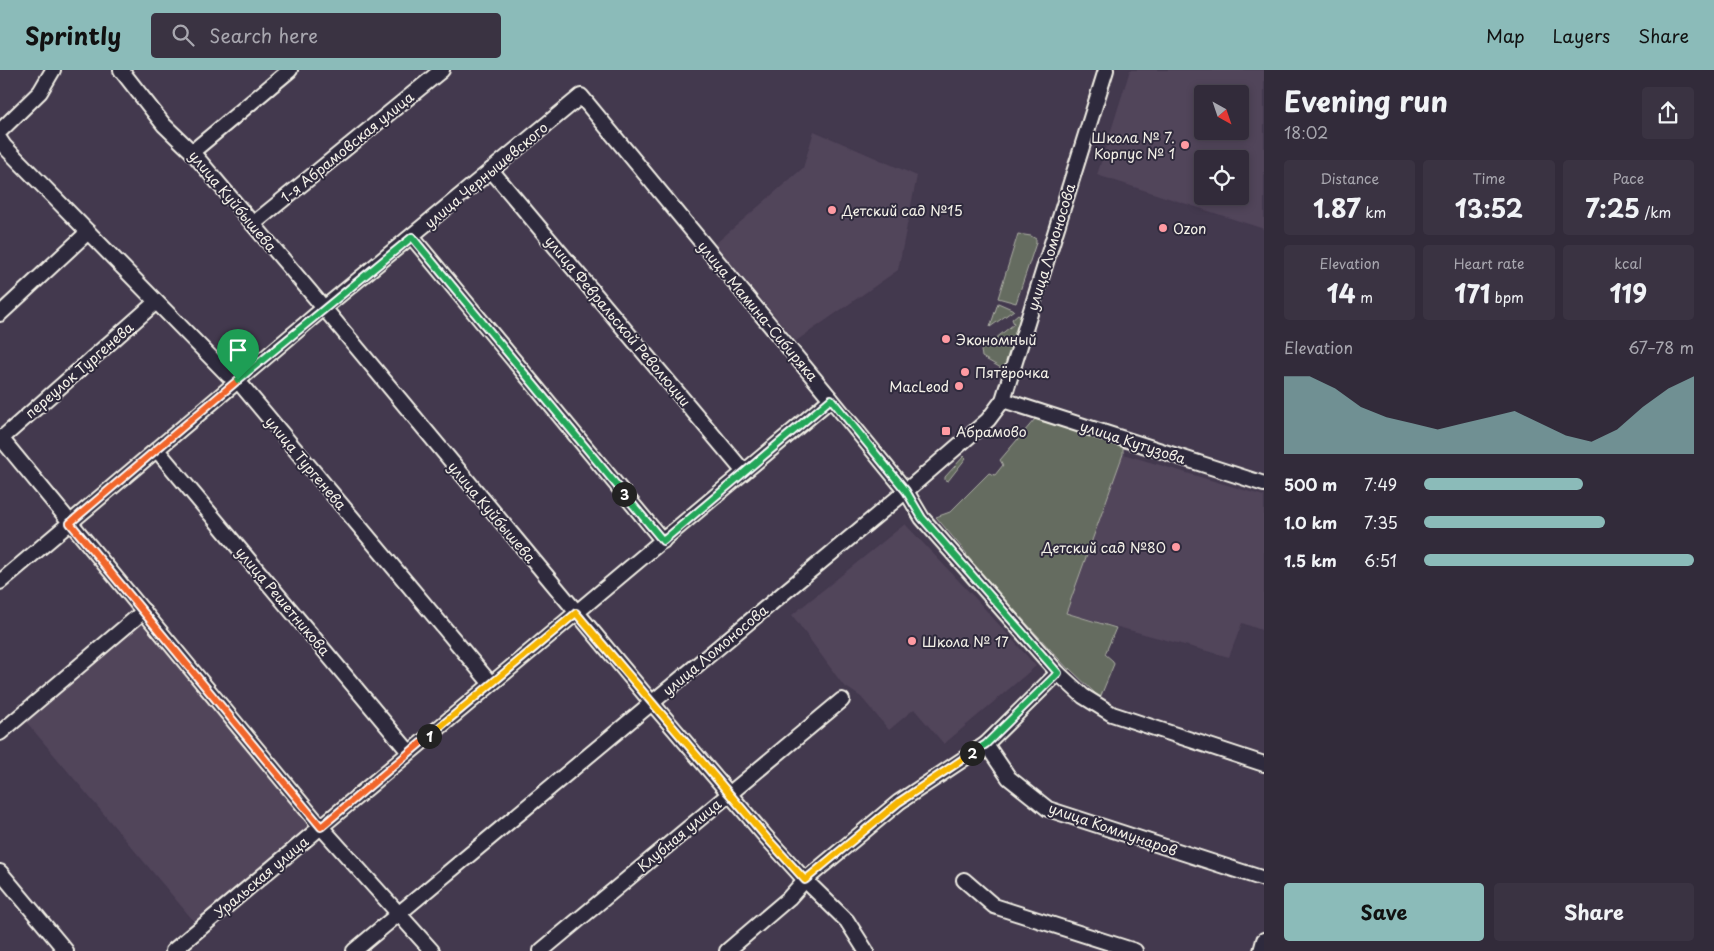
<!DOCTYPE html>
<meta charset="utf-8">
<style>
:root{--surface:#322b3a;--page:#3a3342;--text:#f1f3f6;--muted:#a8a7af;--line:#4d4754;--accent:#8bbbb9}
body{margin:0;font-family:"Playpen Sans",sans-serif;background:var(--page);color:var(--text);height:100vh;display:flex;flex-direction:column;font-size:19px;white-space:nowrap}
*{box-sizing:border-box;margin:0}
p{font-size:16px;color:var(--muted)}
.icon{flex:none;width:28px;height:28px;fill:none;stroke:currentColor;stroke-width:2;stroke-linecap:round;stroke-linejoin:round}
.map{position:relative;flex:1;overflow:hidden}
.panel{display:flex;flex-direction:column;background:var(--surface);width:450px}
.panel>*{flex:none}
.needle{width:32px;rotate:140deg}
.buttons{position:absolute;left:1194px;top:15px;display:grid;gap:10px}
.buttons a{display:grid;place-items:center;width:55px;height:55px;border-radius:5px;background:var(--surface);box-shadow:0 2px 8px #0003,0 0 0 1px var(--line);font-size:25px}
.pin{position:absolute;display:grid;place-items:center;width:42px;height:42px;color:#fff;margin:-51px -21px;border-radius:50% 50% 50% 0;rotate:-45deg;box-shadow:0 0 5px #0007}
.pin .icon{rotate:45deg}
.km{position:absolute;width:25px;height:25px;margin:-12px;border-radius:50%;background:#222;color:#fff;font-size:14px;line-height:25px;text-align:center}
.round{display:grid;place-items:center;flex:none;width:52px;height:52px;border-radius:5px;background:var(--page)}
.head{display:flex;align-items:center;justify-content:space-between;height:85px;padding:0 20px}
h1{font-size:28px;font-weight:700;line-height:38px}
.figures{display:grid;grid-template-columns:repeat(3,1fr);gap:8px;height:85px;padding:5px 20px}
.figures div{display:grid;align-content:center;border-radius:5px;background:var(--page);text-align:center}
.figures b{font-size:25px;font-weight:700}
.figures small{font-size:14px;font-weight:400}
.figures p{font-size:14px}
.chart{height:140px;padding:10px 20px}
.chart p{display:flex;justify-content:space-between}
.chart svg{width:100%;height:90px;margin-top:5px;fill:var(--accent);opacity:.7}
.action{display:flex;gap:10px;margin-top:auto;padding:10px 20px}
.action a{flex:1;height:58px;border-radius:5px;background:var(--accent);color:#111;font-size:20px;font-weight:700;line-height:58px;text-align:center}
.action a+a{background:var(--page);color:var(--text)}
ul{padding:0 20px;list-style:none;font-size:16px}
li{display:grid;grid-template-columns:80px 60px 1fr;align-items:center;height:38px}
li i{height:12px;border-radius:6px;background:var(--accent)}
header{display:flex;align-items:center;gap:30px;box-sizing:border-box;height:70px;padding:0 25px;background:var(--accent);color:#111}
header strong{font-size:24px}
nav{display:flex;gap:28px;margin-inline-start:auto;font-size:18px}
.search{width:350px;height:45px;background:var(--page);display:flex;align-items:center;gap:12px;box-sizing:border-box;padding:0 18px;border-radius:5px;color:var(--muted);font-size:19px}
main{display:flex;flex:1;min-height:0}
.map>svg:first-child{display:block}
.built{fill:#51445a;fill-rule:evenodd}
.green{fill:#656c60;stroke:#acaea4}
.lines{fill:none;stroke-linecap:round;stroke-linejoin:round}
.minor-casing{stroke:#f4f1e8;stroke-width:18}
.minor{stroke:#2f2a3d;stroke-width:14}
.split-1-casing{stroke:#fff;stroke-width:10}
.split-2-casing{stroke:#fff;stroke-width:10}
.split-3-casing{stroke:#fff;stroke-width:10}
.split-4-casing{stroke:#fff;stroke-width:10}
.split-1{stroke:#f0652b;stroke-width:6}
.split-2{stroke:#f5b400;stroke-width:6}
.split-3{stroke:#22a559;stroke-width:6}
.split-4{stroke:#22a559;stroke-width:6}
.poi-dot{fill:#ff9aa2;stroke:#2f2a3d;stroke-width:2}
.labels{text-anchor:middle;dominant-baseline:central;stroke-width:4;stroke-linejoin:round;paint-order:stroke}
.poi-label{font-size:14px;fill:#f4f1e8;stroke:#2f2a3d;text-anchor:start}
.street-label{font-size:14px;fill:#f4f1e8;stroke:#2f2a3d}
</style>
<header>
<strong>Sprintly</strong>
<div class="search"><svg class="icon" aria-label="search" viewBox="0 0 24 24"><circle cx="10" cy="10" r="6"/><path d="M15 15l6 6"/></svg>Search here</div>
<nav><a>Map</a><a>Layers</a><a>Share</a></nav>
</header>
<main>
<div class="map">
<svg width="1264" height="881" viewBox="0 0 1264 881">
<rect width="100%" height="100%" fill="#43394e"/>
<filter id="ink" filterUnits="userSpaceOnUse"><feTurbulence type="fractalNoise" baseFrequency=".02" numOctaves="2"/><feDisplacementMap in="SourceGraphic" scale="10" xChannelSelector="R" yChannelSelector="G"/><feConvolveMatrix kernelMatrix="1 2 1 2 8 2 1 2 1" color-interpolation-filters="sRGB"/></filter>
<g filter="url(#ink)">
<g class="built">
<path d="M1130 0H1264V159L1097 105ZM1202 24H1240V61H1202ZM1202 89H1240V126H1202Z"/>
<path d="M814 61 917 106 898 200 796 271 715 174 803 98Z"/>
<path d="M1123 384 1264 426V561L1242 553 1229 587 1066 543 1070 528Z"/>
<path d="M905 454 976 529 1036 596 944 674 914 639 889 660 861 627 843 615 792 545Z"/>
<path d="M140 552 314 757 198 856 23 648Z"/>
</g>
<g class="green">
<path d="M1018 164 1031 166 1036 169V173L1016 233 998 228Z"/>
<path d="M998 233 1014 240 990 257Z"/>
<path d="M1018 244 1023 247 1008 293 1005 296 1001 298 982 287 981 280 1014 254 1012 249Z"/>
<path d="M1035 349 1123 376V384L1066 543 1116 558 1105 584 1113 591 1114 594 1100 628 1069 598V600L965 486 967 484 936 447 950 442 989 403 995 405 1003 395 1000 390Z"/>
<path d="M964 386 966 388 948 411 945 410V407Z"/>
</g>
<g class="lines">
<defs>
<g id="minor">
<path d="M121 0 164 55 192 82 324 238 652 633 766 767 805 810 847 851 866 881"/>
<path d="M0 61 40 22 53 0"/>
<path d="M0 70 4 76 228 305 238 311 491 614"/>
<path d="M192 82 290 0"/>
<path d="M491 100 744 402"/>
<path d="M253 154 442 0"/>
<path d="M412 167 663 471"/>
<path d="M0 244 88 162"/>
<path d="M1003 330 1264 414"/>
<path d="M0 367 321 757 432 881"/>
<path d="M1 369 156 232"/>
<path d="M157 380 409 682"/>
<path d="M0 512 324 238 581 26 831 329 906 421 922 448 1058 603 1083 626 1112 644 1264 694"/>
<path d="M0 663 144 541"/>
<path d="M986 674 1009 708 1048 739 1264 809"/>
<path d="M0 802 66 881"/>
<path d="M964 810 994 836 1135 881"/>
<path d="M173 881 831 329"/>
<path d="M354 881 906 421 988 350 1003 330 1106 0"/>
<path d="M541 881 842 630"/>
<path d="M727 881 789 828 805 810 899 732 986 674 1058 603"/>
<path d="M1261 881 1264 870"/>
</g>
</defs>
<use href="#minor" class="minor-casing"/>
<use href="#minor" class="minor"/>
</g>
</g>
<g class="lines" filter="url(#ink)">
<defs>
<path id="split-1" d="M238 310 70 453 321 757 429 666"/>
<path id="split-2" d="M429 666 576 543 766 767 805 810 899 732 972 683"/>
<path id="split-3" d="M624 424 663 471 831 329 906 421 922 448 1058 603 986 674 972 683"/>
<path id="split-4" d="M238 310 412 167 624 424"/>
</defs>
<use href="#split-1" class="split-1-casing"/>
<use href="#split-2" class="split-2-casing"/>
<use href="#split-3" class="split-3-casing"/>
<use href="#split-4" class="split-4-casing"/>
<use href="#split-1" class="split-1"/>
<use href="#split-2" class="split-2"/>
<use href="#split-3" class="split-3"/>
<use href="#split-4" class="split-4"/>
</g>
<g class="poi-dot">
<circle cx="1185" cy="75" r="5"/>
<circle cx="832" cy="140" r="5"/>
<circle cx="1163" cy="158" r="5"/>
<circle cx="946" cy="269" r="5"/>
<circle cx="965" cy="302" r="5"/>
<circle cx="959" cy="316" r="5"/>
<rect x="941" y="356" width="10" height="10" rx="2.5"/>
<circle cx="1176" cy="477" r="5"/>
<circle cx="912" cy="571" r="5"/>
</g>
<g class="labels">
<g class="poi-label">
<text x="1175" y="67" text-anchor="end">Школа № 7.<tspan x="1175" dy="16">Корпус № 1</tspan></text>
<text x="842" y="140">Детский сад №15</text>
<text x="1173" y="158">Ozon</text>
<text x="956" y="269">Экономный</text>
<text x="975" y="302">Пятёрочка</text>
<text x="949" y="316" text-anchor="end">MacLeod</text>
<text x="956" y="361">Абрамово</text>
<text x="1166" y="477" text-anchor="end">Детский сад №80</text>
<text x="922" y="571">Школа № 17</text>
</g>
<g class="street-label">
<text transform="translate(347 77) rotate(-39)">1-я Абрамовская улица</text>
<text transform="translate(486 105) rotate(-40)">улица Чернышевского</text>
<text transform="translate(233 131) rotate(50)">улица Куйбышева</text>
<text transform="translate(1051 177) rotate(-73)">улица Ломоносова</text>
<text transform="translate(758 241) rotate(50)">улица Мамина-Сибиряка</text>
<text transform="translate(618 251) rotate(50)">улица Февральской Революции</text>
<text transform="translate(79 300) rotate(-41)">переулок Тургенева</text>
<text transform="translate(1133 372) rotate(18)">улица Кутузова</text>
<text transform="translate(306 393) rotate(50)">улица Тургенева</text>
<text transform="translate(492 442) rotate(50)">улица Куйбышева</text>
<text transform="translate(283 531) rotate(50)">улица Решетникова</text>
<text transform="translate(715 580) rotate(-40)">улица Ломоносова</text>
<text transform="translate(1113 759) rotate(19)">улица Коммунаров</text>
<text transform="translate(679 765) rotate(-40)">Клубная улица</text>
<text transform="translate(261 807) rotate(-40)">Уральская улица</text>
</g>
</g>
</svg>
<div class="buttons">
<a><svg class="needle" viewBox="-14 -14 28 28"><path d="M0-13l5 13h-10z" fill="#e53935"/><path d="M0 13l5-13h-10z" fill="#a8a7af"/></svg></a>
<a><svg class="icon" aria-label="locate" viewBox="0 0 24 24"><circle cx="12" cy="12" r="6"/><path d="M12 2v4M12 18v4M2 12h4M18 12h4"/></svg></a>
</div>
<div class="pin" style="left:238px;top:310px;background:#1e9e55"><svg class="icon" aria-label="arrive" viewBox="0 0 24 24"><path d="M6 21V4h12l-3 4 3 4H6"/></svg></div>
<b class="km" style="left:429px;top:666px">1</b>
<b class="km" style="left:972px;top:683px">2</b>
<b class="km" style="left:624px;top:424px">3</b>
</div>
<section class="panel">
<div class="head"><div><h1>Evening run</h1><p>18:02</p></div><a class="round"><svg class="icon" aria-label="share" viewBox="0 0 24 24"><path d="M12 15V3M7 8l5-5 5 5M5 13v7h14v-7"/></svg></a></div>
<div class="figures">
<div><p>Distance</p><b>1.87<small> km</small></b></div>
<div><p>Time</p><b>13:52</b></div>
<div><p>Pace</p><b>7:25<small> /km</small></b></div>
</div>
<div class="figures">
<div><p>Elevation</p><b>14<small> m</small></b></div>
<div><p>Heart rate</p><b>171<small> bpm</small></b></div>
<div><p>kcal</p><b>119</b></div>
</div>
<div class="chart"><p><span>Elevation</span>67–78 m</p>
<svg viewBox="0 0 160 44" preserveAspectRatio="none"><path d="M0 44V6L10 6L20 12L30 21L40 26L50 29L60 32L70 29L80 26L90 23L100 29L110 35L120 38L130 32L140 21L150 12L160 6V44z"/></svg>
</div>
<ul>
<li><b>500 m</b>7:49<i style="width:59%"></i></li>
<li><b>1.0 km</b>7:35<i style="width:67%"></i></li>
<li><b>1.5 km</b>6:51<i style="width:100%"></i></li>
</ul>
<div class="action"><a>Save</a><a>Share</a></div>
</section>
</main>
